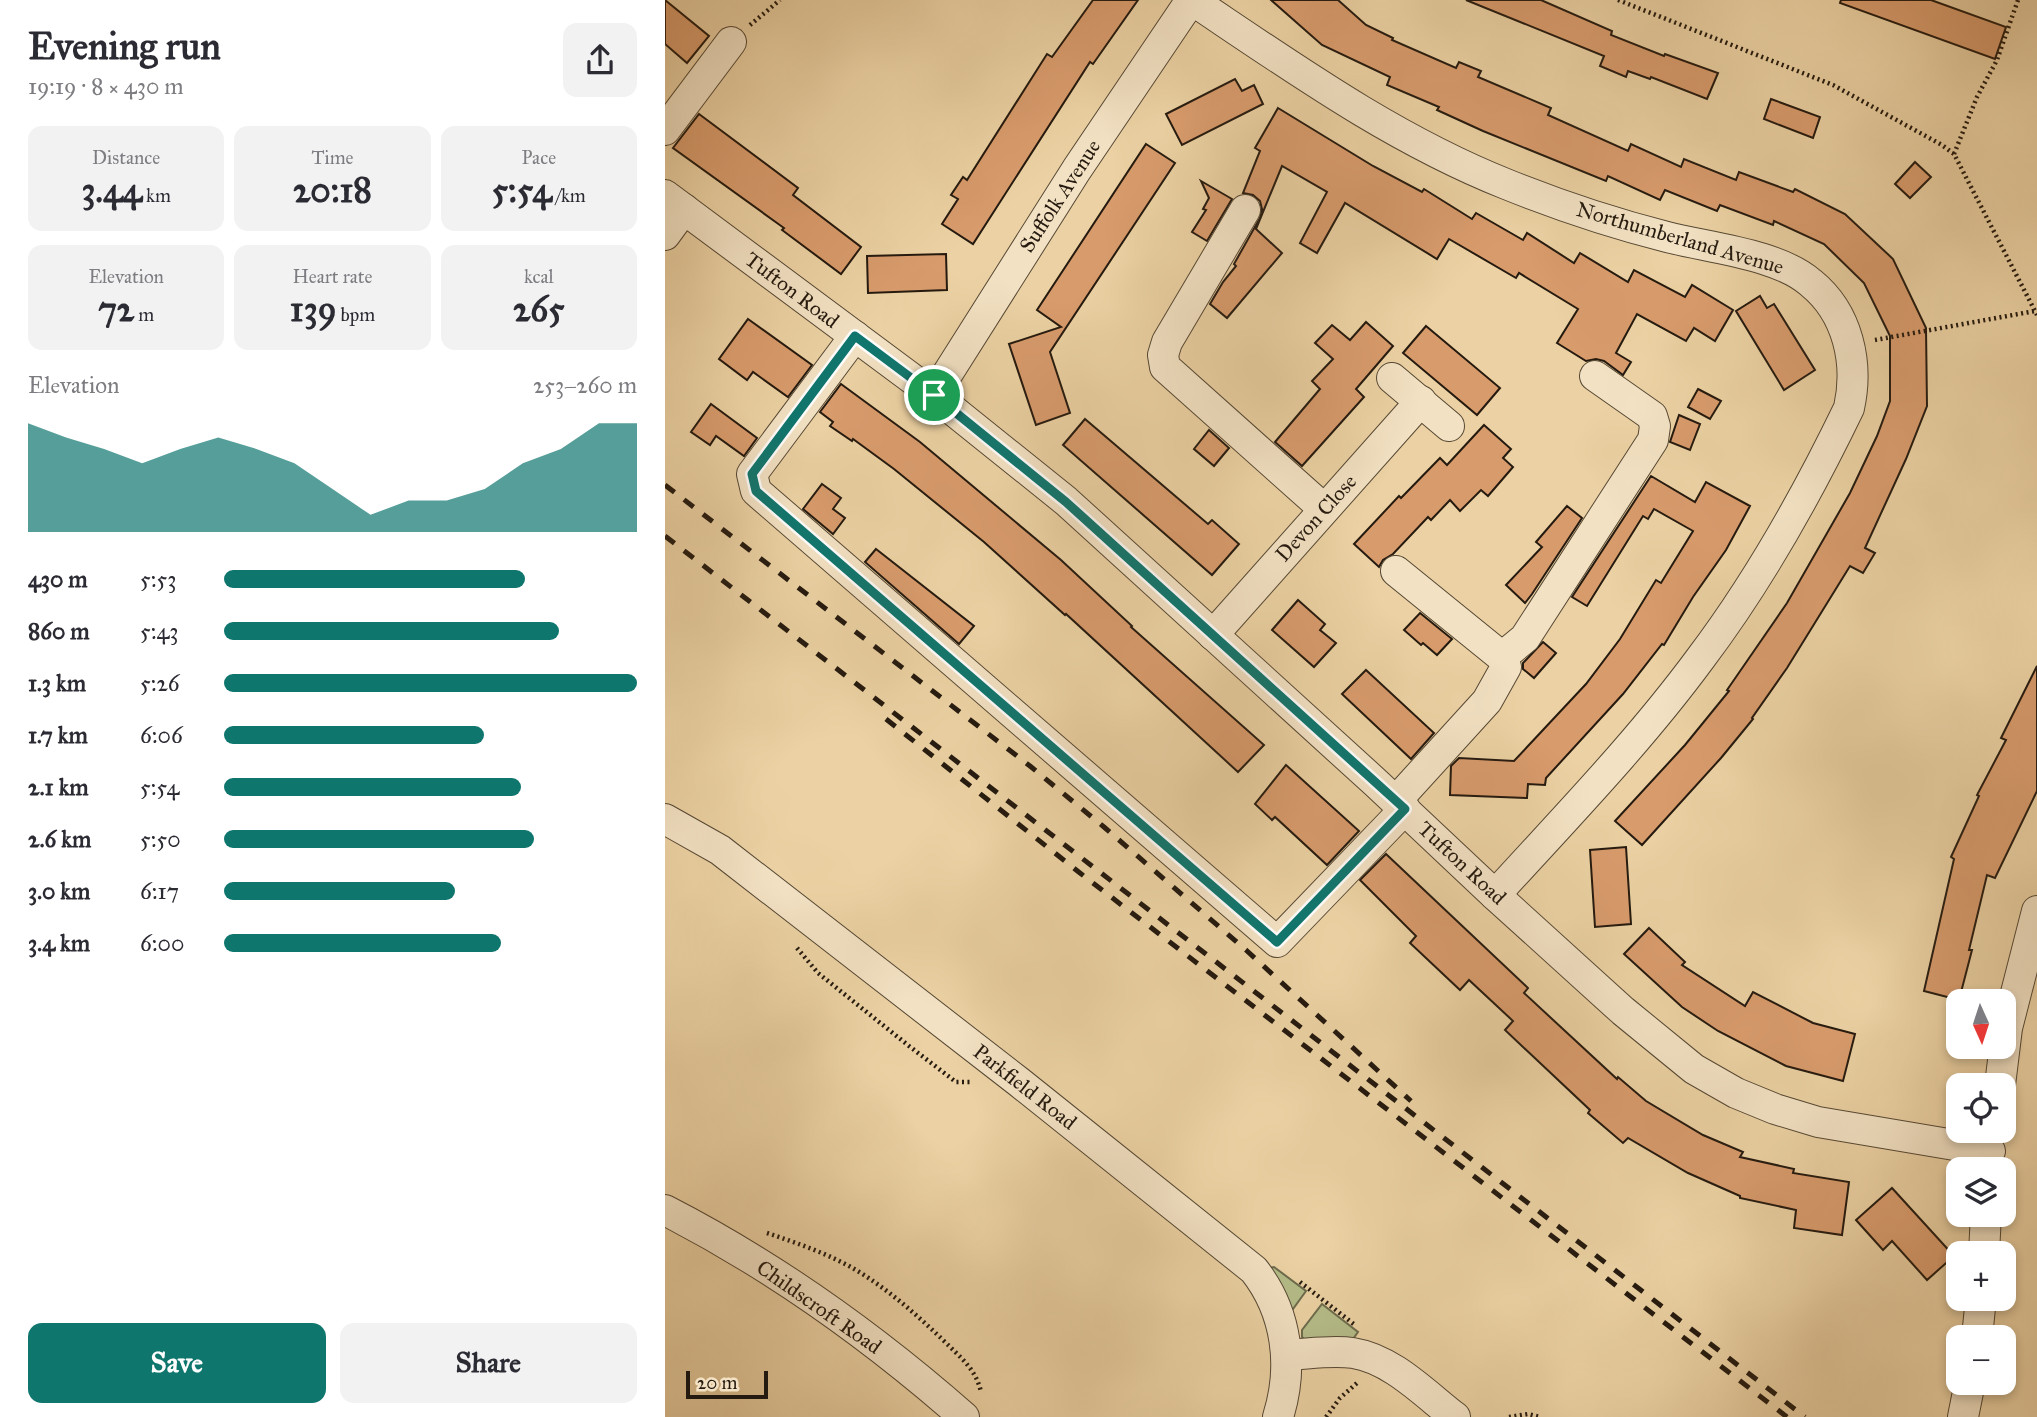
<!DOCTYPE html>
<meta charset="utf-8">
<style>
:root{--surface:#fff;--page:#f2f2f3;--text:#2b2b33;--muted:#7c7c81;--accent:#0f766e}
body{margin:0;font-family:"IM FELL Great Primer",serif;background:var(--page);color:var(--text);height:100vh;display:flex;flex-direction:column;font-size:26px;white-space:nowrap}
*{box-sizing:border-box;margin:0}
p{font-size:23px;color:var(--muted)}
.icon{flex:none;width:38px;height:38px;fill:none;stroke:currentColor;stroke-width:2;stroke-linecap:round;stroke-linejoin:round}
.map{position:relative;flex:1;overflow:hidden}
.drawer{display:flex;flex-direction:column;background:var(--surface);width:665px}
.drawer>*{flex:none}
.needle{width:46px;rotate:177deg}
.fabs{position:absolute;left:1281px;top:989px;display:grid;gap:14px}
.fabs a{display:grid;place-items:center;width:70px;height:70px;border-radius:14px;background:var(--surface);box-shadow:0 4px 10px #0003;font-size:35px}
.scale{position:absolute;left:21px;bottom:18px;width:82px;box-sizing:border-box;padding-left:7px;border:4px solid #251a0f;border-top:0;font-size:19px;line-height:24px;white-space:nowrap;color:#251a0f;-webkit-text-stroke:5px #f2e1c3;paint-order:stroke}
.pin{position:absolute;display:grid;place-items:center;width:60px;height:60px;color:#fff;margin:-30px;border:4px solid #fff;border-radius:50%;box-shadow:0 2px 7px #0007}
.round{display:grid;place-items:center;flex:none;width:74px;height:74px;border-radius:14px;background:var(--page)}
.headline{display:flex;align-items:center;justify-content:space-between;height:119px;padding:0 28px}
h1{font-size:38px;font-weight:800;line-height:52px}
.figures{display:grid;grid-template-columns:repeat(3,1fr);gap:10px;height:119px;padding:7px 28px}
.figures div{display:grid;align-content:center;border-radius:14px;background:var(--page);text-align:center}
.figures b{font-size:35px;font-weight:800}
.figures small{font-size:19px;font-weight:400}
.figures p{font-size:19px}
.chart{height:196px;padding:14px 28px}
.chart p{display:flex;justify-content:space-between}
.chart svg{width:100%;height:126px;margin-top:7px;fill:var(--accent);opacity:.7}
.button{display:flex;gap:14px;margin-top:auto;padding:14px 28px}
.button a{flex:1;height:80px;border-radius:14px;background:var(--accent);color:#fff;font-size:28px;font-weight:800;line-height:80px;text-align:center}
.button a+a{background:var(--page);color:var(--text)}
ul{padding:0 28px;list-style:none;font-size:23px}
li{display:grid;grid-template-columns:112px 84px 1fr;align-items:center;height:52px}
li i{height:18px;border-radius:9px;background:var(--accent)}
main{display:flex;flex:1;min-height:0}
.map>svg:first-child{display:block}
.green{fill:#b4bc88;stroke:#6c6b4c;stroke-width:2}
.building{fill:#d89b6c;stroke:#251a0f;stroke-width:2}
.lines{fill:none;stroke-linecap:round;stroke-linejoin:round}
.minor-casing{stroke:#564834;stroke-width:32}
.path{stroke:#251a0f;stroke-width:4.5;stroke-dasharray:2 3.5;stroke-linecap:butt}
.minor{stroke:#f2e1c3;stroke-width:30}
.rail{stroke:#251a0f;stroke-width:5;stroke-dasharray:12 12;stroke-linecap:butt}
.route-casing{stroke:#fff;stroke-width:14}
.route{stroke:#0f766e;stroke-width:9}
.labels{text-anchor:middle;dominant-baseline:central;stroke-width:7;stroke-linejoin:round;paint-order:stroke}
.street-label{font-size:21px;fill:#251a0f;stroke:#f2e1c3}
</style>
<main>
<section class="drawer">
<div class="headline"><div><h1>Evening run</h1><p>19:19 · 8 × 430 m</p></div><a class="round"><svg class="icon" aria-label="share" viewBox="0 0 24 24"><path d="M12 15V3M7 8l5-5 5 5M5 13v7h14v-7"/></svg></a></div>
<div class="figures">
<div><p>Distance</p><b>3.44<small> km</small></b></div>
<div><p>Time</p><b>20:18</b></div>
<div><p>Pace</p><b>5:54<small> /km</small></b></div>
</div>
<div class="figures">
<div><p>Elevation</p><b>72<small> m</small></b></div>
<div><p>Heart rate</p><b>139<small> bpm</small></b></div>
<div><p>kcal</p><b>265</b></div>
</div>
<div class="chart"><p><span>Elevation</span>253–260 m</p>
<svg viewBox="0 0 160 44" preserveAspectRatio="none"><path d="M0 44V6L10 11L20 15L30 20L40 15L50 11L60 15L70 20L80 29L90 38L100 33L110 33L120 29L130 20L140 15L150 6L160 6V44z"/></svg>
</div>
<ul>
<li><b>430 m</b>5:53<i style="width:73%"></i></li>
<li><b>860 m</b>5:43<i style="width:81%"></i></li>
<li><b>1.3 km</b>5:26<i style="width:100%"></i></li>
<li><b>1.7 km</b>6:06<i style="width:63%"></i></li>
<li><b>2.1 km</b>5:54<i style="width:72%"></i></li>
<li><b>2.6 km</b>5:50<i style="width:75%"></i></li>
<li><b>3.0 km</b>6:17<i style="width:56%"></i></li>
<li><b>3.4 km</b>6:00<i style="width:67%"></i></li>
</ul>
<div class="button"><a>Save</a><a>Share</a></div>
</section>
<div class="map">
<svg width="1372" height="1417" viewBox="0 0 1372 1417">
<rect width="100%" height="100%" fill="#ebd1a3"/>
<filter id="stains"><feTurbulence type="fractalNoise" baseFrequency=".00286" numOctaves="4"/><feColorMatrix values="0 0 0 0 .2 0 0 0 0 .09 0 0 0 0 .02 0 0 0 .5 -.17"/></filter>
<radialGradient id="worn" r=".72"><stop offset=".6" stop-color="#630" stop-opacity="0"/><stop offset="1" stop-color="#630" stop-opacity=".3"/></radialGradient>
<g class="green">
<path d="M609 1267 641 1291 628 1309H626L603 1268Z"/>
<path d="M657 1304 693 1332 683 1346 641 1341 637 1337V1330Z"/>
</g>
<g class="building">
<path d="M0 0 44 36 22 63 0 44Z"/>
<path d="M428 0H473L428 64 425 62 308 244 277 224 293 199 286 195 298 177 302 180 382 54 387 57Z"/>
<path d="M606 0H673L701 25 728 38 727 40 791 68 794 62 816 71 813 77 886 108 883 115 963 151 966 144 1016 167 1019 159 1071 180 1074 172 1128 192 1130 189 1180 214 1228 259 1261 328 1262 406 1241 459 1200 548 1210 553 1198 573 1185 566 1122 668 1087 718 1088 719 1056 758 977 845 950 821 1020 745 1064 691 1062 690 1122 603 1185 493 1212 436 1225 401V336L1199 283 1159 244 1109 221 1108 225 1055 205 1052 211 1000 190 995 200 943 176 941 181 818 131 772 110 774 107 722 85 725 77 657 45Z"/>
<path d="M801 0H876L947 31 946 35 999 56 1000 54 1053 73 1042 99 986 77 985 79 963 71 961 77 935 66 939 56Z"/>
<path d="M1176 0H1266L1341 27 1330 59 1175 3Z"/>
<path d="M570 79 577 91 589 85 598 104 517 145 501 114Z"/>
<path d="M1106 99 1155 117 1148 138 1099 119Z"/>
<path d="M613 108 708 166 757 192 759 189 807 219 811 213 858 240 862 233 909 263 915 253 963 282 969 270 1020 297 1027 285 1068 310 1050 341 1029 328 1021 341 972 314 951 353 966 362 958 375 939 361 931 359 921 361 892 343 913 309 854 273 851 278 784 239 772 259 680 203 652 253 635 243 662 192 617 166 591 229 617 253 562 318 545 304 558 282 571 266 569 264 595 218 597 209 595 201 588 195 578 193 595 151 590 148Z"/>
<path d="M34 114 133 188 128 195 196 247 176 274 117 230 119 228 8 148Z"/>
<path d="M481 144 510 163 385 352 405 413 371 425 344 344 396 327 372 310Z"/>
<path d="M1250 162 1266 177 1245 198 1230 184Z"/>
<path d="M536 181 567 199 542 241 527 232 541 210 538 209 544 198Z"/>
<path d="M281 254 282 290 203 293 202 256Z"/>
<path d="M1095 296 1102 308 1109 304 1150 370 1119 390 1071 311Z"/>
<path d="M83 319 147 365 123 397 88 372 82 380 54 359Z"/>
<path d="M701 322 728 346 691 389 699 397 637 466 610 442 655 389 647 381 668 359 650 343 667 325 685 340Z"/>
<path d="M761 326 835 388 812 415 738 353Z"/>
<path d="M176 384 255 442 396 560 467 626 466 627 599 745 573 772 401 614 400 615 319 542 229 469 188 439 187 441 165 426 168 422 155 412Z"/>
<path d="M1033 389 1056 401 1045 419 1023 407Z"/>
<path d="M46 404 92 438 79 456 51 436 45 445 26 432Z"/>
<path d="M1014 415 1035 424 1025 450 1005 442Z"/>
<path d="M420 419 543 524 547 520 574 544 547 575 398 445Z"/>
<path d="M819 425 846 449 838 458 848 467 823 496 816 490 795 511 785 500 766 520 763 517 728 554 718 560 714 567 689 544 734 496 736 498 775 458 782 465Z"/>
<path d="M544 430 564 448 549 466 529 449Z"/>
<path d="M986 476 1030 502 1041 482 1085 506 1061 550 1028 597 999 645 997 644 958 694 881 778 880 785 863 784 862 798 785 795 786 766 794 758 849 761 921 684 955 639 991 580 996 583 1028 531 989 509 983 519 978 516 922 606 907 597Z"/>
<path d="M157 484 176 498 168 509 180 518 168 534 138 509Z"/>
<path d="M902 506 917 518 867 594 860 603 841 585 877 547 871 542Z"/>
<path d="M211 549 309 626 294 644 200 562Z"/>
<path d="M633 600 660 624 655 630 671 643 649 667 607 630Z"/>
<path d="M755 613 787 639 772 655 758 643 756 645 739 630Z"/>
<path d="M878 642 891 653 869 678 858 669V663Z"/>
<path d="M1372 666V791L1330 878 1322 875 1304 950H1307L1294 1000 1259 991 1289 859 1286 857 1314 796 1312 795 1341 740 1336 738Z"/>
<path d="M701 670 769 733 746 759 677 694Z"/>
<path d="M621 765 694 831 662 865 610 817 607 820 590 804Z"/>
<path d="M961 847 966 924 930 927 925 850Z"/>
<path d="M721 854 863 988 859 993 952 1079 953 1077 981 1101 1038 1135 1078 1152 1075 1157 1129 1169 1128 1173 1184 1182 1177 1235 1129 1228 1131 1210 1075 1198V1196L1023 1173 963 1138 958 1143 923 1113 925 1110 840 1030 848 1021 804 980 795 990 745 943 751 936 695 880Z"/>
<path d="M984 928 1020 962 1017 965 1080 1006 1088 992 1148 1023 1190 1034 1178 1081 1121 1066 1053 1031 1017 1007 959 954Z"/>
<path d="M1227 1188 1289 1256 1262 1280 1227 1241 1218 1250 1191 1220Z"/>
</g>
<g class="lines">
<defs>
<g id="minor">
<path d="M527 0C627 67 728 139 841 184 893 205 947 223 1002 237 1045 248 1113 254 1146 283 1183 313 1194 363 1184 408 1142 495 1094 581 1035 659 973 743 900 818 830 895"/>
<path d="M0 130 66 42"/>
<path d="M0 195 269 395 401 501 711 783 830 895 958 1011 1029 1069 1071 1093 1110 1109 1153 1122 1325 1151"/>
<path d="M580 210 502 342 498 355 500 367 659 509"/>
<path d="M0 235 19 209"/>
<path d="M190 336 87 474 91 491 612 942 740 809"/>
<path d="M727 378 784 426"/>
<path d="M269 395 412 169 526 0"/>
<path d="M548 635 756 401"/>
<path d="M837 657 860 638 988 440 990 426 987 416 930 376"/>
<path d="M731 801 822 701 841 667 837 657 731 571"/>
<path d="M0 819 55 850 354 1082 589 1270C622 1312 629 1366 613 1417"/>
<path d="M1335 1085 1342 1028 1372 911"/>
<path d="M0 1210C107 1265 209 1338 299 1417"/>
<path d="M1319 1253 1321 1214"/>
<path d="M1312 1337 1316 1298"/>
<path d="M622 1355C644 1354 666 1350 688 1353 727 1359 760 1394 790 1417"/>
<path d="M1298 1417 1305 1382"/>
</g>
</defs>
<use href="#minor" class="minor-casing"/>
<g class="path">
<path d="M953 0 1168 85 1277 145 1289 154 1372 315"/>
<path d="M85 25 115 0"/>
<path d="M1289 154 1312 97 1332 60 1353 0"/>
<path d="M1210 340 1370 311"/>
<path d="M132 948 153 973 244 1046 291 1082H308"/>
<path d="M1287 1172 1293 1181"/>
<path d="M102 1233C132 1243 164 1254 191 1270 224 1290 252 1315 279 1341 295 1357 311 1369 316 1392"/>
<path d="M635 1282 690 1325"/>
<path d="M661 1417 675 1398 692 1383"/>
<path d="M844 1417 863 1414 875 1417"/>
</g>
<use href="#minor" class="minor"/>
<g class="rail">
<path d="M0 485 365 766 439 827 581 950 746 1101"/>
<path d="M0 536 1140 1417"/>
<path d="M221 719 415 873 1122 1417"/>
</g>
</g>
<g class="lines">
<defs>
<path id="route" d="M190 336 269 395 401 502 740 809 612 942 91 491 87 474Z"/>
</defs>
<use href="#route" class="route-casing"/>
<use href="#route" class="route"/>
</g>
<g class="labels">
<g class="street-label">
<text transform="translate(395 196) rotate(-57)">Suffolk Avenue</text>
<text transform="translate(1015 238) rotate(16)">Northumberland Avenue</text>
<text transform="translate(127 290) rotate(37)">Tufton Road</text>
<text transform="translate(651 518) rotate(-48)">Devon Close</text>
<text transform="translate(797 863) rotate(43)">Tufton Road</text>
<text transform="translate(360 1087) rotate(38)">Parkfield Road</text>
<text transform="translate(154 1307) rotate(35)">Childscroft Road</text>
</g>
</g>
<rect width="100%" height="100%" filter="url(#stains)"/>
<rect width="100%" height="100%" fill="url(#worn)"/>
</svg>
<div class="fabs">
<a><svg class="needle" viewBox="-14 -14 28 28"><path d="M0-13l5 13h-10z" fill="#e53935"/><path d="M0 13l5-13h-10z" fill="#7c7c81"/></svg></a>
<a><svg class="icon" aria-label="locate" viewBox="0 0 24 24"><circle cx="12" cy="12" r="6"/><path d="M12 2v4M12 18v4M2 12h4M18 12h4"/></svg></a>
<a><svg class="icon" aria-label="layers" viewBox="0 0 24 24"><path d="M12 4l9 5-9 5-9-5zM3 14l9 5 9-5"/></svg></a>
<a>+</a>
<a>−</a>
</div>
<div class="scale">20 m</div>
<div class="pin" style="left:269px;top:395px;background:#1e9e55"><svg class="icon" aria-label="arrive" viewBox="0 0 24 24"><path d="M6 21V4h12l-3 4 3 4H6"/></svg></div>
</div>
</main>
